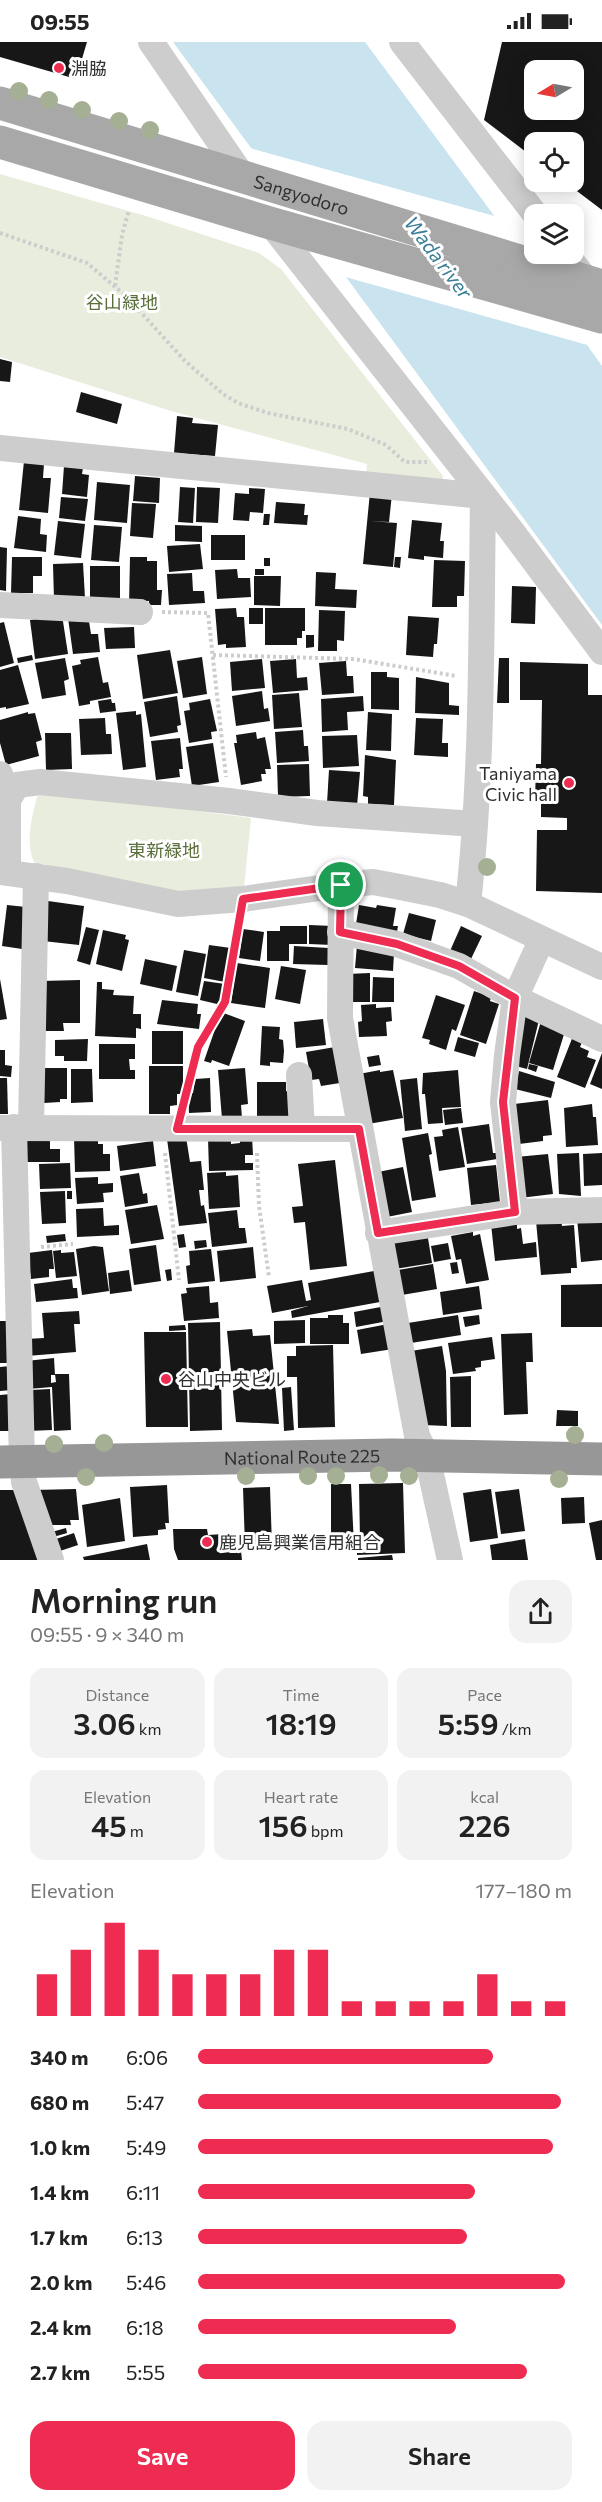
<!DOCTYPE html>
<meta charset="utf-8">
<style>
:root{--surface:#fff;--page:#f2f2f2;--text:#222;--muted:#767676;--accent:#ee2b50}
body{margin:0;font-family:Commissioner,"Noto Sans JP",sans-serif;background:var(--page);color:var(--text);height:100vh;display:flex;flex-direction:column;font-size:22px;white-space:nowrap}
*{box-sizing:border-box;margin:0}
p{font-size:20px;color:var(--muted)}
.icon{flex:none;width:33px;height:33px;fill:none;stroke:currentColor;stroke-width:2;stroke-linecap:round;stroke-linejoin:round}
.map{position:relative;height:1518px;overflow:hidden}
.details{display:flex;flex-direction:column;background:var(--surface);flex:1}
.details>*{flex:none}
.needle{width:39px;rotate:260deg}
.fabs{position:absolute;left:524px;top:18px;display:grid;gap:12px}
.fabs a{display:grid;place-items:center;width:60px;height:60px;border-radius:12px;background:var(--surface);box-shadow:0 3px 15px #0003;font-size:30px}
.pin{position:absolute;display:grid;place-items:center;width:51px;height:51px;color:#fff;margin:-26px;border:3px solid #fff;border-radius:50%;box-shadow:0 2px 6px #0007}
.round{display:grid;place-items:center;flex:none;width:63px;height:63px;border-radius:18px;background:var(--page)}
.headline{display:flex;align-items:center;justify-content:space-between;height:102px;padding:0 30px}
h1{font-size:33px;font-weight:600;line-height:45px}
.figures{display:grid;grid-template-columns:repeat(3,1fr);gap:9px;height:102px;padding:6px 30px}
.figures div{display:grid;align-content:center;border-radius:15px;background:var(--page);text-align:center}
.figures b{font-size:30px;font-weight:600}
.figures small{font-size:16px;font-weight:400}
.figures p{font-size:16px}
.chart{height:168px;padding:12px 30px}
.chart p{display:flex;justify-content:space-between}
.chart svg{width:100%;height:108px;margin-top:6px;stroke:var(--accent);stroke-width:6}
.primary-button{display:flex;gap:12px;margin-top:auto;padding:12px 30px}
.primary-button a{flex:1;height:69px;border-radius:18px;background:var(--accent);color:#fff;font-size:24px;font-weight:600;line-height:69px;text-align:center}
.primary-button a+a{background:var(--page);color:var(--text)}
ul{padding:0 30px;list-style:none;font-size:20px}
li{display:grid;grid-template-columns:96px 72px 1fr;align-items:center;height:45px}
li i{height:15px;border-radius:8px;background:var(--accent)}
.status{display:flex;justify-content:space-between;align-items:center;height:42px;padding:0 30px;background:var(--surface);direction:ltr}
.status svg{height:16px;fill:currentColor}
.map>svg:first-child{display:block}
.green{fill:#e8eddd}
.water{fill:#c9e4ee}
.pier{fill:#fff}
.building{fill:#171717;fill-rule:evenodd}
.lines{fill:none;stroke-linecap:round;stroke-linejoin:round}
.path{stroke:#cdcdcd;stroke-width:4;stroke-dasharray:3 3;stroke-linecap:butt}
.minor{stroke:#cdcdcd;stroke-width:26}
.major{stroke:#a8a8a8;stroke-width:33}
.highway{stroke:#979797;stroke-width:33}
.tree{fill:#a4af93}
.route-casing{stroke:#fff;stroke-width:12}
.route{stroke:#ee2b50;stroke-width:8}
.poi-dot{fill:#ee2b50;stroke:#fff;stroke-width:2}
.labels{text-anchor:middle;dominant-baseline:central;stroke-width:6;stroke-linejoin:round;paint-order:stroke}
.poi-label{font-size:18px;fill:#303030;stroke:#fff;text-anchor:start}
.street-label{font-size:18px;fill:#303030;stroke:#fff}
.park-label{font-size:18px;fill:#596e3a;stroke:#fff}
.water-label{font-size:20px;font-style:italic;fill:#397d97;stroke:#fff}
</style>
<div class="status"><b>09:55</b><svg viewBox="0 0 49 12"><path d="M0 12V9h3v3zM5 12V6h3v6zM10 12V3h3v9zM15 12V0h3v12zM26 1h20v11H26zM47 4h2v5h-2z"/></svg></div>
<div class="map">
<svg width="602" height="1518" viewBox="0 0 602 1518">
<rect width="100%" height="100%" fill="#fff"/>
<g class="green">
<path d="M0 132 146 174 259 211 281 227 443 434 442 442 366 433 367 422 171 369 0 315Z"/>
<path d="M45 749 251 776 244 846 158 852 34 820C25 801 32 774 37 755Z"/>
</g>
<path class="water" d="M173 0H365L516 203 602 324V583Z"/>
<path class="pier" d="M246 105 498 175 591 304 342 234Z"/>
<g class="building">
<path d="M0 0H87L76 37 0 15Z"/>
<path d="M502 0H602V168L565 140H573V100H534V116L484 78ZM534 28H573V68H534Z"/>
<path d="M0 317 12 320 10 340 0 339Z"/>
<path d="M81 350 122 362 117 382 76 370Z"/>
<path d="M177 374 193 376 192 381 218 383 215 414 174 411Z"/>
<path d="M24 419 44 422 43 436H51L48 471 19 468Z"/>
<path d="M64 424 83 426 82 432 89 433 87 455 62 452Z"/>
<path d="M135 434 160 436 159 461 133 459Z"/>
<path d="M97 440 130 443 127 481 94 478Z"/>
<path d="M180 445 195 446 193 481 178 480Z"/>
<path d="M197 445 220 446 218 481 196 480Z"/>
<path d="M249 446 265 447 263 471 250 470 249 479 233 478 235 451 249 452Z"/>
<path d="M370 450 392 452 389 480 370 479 397 481 393 525 363 522Z"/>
<path d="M61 455 88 457 85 479 59 476Z"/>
<path d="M276 460 305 462 304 473H308L307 483 274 481Z"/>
<path d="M132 461 156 462 153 496 130 494Z"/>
<path d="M264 472H270L269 483H263Z"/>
<path d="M18 474 41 477 40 492 47 493 46 510 14 506Z"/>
<path d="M412 478 442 481 440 499H444L443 516 424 514V518L408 516Z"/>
<path d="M58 479 85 482 81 516 54 513Z"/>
<path d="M94 483 122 485 119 520 91 518Z"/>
<path d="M175 483 202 484V500L175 499Z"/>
<rect x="211" y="493" width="34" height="25"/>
<path d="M200 502 203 527 169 530 167 504Z"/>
<path d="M0 505 7 506 6 549 0 548Z"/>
<path d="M12 515H42V534H33V551H11Z"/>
<path d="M130 515H147V519H157V548H162L161 563H149V559H139L129 563Z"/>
<path d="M395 515H401L400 526 394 525Z"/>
<rect x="264" y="516" width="6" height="8"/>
<path d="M434 518 465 519 464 554H457V565H432Z"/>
<path d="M83 521 85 556 54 558 53 522Z"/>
<rect x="90" y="524" width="30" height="38"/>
<path d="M237 527 238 536H250L251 555 217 557 215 528Z"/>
<rect x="255" y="527" width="9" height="6"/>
<path d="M316 530 336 531 335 547 357 548 356 566 315 564Z"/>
<path d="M192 531 193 549H204L205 561 169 563 167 532Z"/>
<path d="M254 534H281L280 564 254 563Z"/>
<path d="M512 544 536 545 535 582 511 581Z"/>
<path d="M236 566 237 575H244L246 605 226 606V602L218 603 215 567Z"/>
<rect x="249" y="566" width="14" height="16"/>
<path d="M265 566H305V589H302V596H297V603H265Z"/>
<path d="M319 568 345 569 344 599 337 598V609H318Z"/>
<path d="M62 573 68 612 35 617 30 578Z"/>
<path d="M88 573 91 592H98L100 610 73 612 68 576Z"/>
<path d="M408 574 439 576 437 602H434L433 615 406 613Z"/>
<path d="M4 580 14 621 0 625V581Z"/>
<path d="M134 585 135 606 106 607 104 586Z"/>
<path d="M306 593H314V605L306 606Z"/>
<path d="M170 608 178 651 143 657 137 613Z"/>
<path d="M32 613 33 618 18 621 17 616Z"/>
<path d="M98 615 103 641 108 640 111 655 90 659V662L79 664 72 624 81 622 80 618Z"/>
<path d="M202 615 207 652 183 656 177 619Z"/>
<path d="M65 616 69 637 64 639 66 653 42 657 35 621Z"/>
<path d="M499 616H509V661H497Z"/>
<path d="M262 617 265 646 232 649 230 620Z"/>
<path d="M296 617 297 636 307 635 308 648 273 651 270 619Z"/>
<path d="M346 619 347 634H353L354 651 322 653 319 621Z"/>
<path d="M520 620 588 622V653H602V851L536 849 537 788H567V776L541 775V759H535L536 722H541L542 658H520Z"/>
<path d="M18 623 29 662 6 667V665L0 666V628Z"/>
<path d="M371 630H387V635L399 636V668L371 667Z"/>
<path d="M416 635 449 641V663L459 664V673L415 671Z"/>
<path d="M262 649 264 667 268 666 270 679 236 684 232 654Z"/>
<path d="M299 651 302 685 274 687 272 653Z"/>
<path d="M177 654 181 683 177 684 178 690 150 695 144 660Z"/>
<path d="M363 654 364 669 347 670 348 688 322 690 321 657Z"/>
<path d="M111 657 112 661H115L116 669 100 671 98 659Z"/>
<path d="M210 657 217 689 211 690 212 697 189 701 184 669 190 668 189 661Z"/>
<path d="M136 669V673L141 672 146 725 123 728 116 671Z"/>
<path d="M28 670V672L35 671 42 698 36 700 39 714 6 723 0 701V678Z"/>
<path d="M368 670 392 672 391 709 366 708Z"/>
<path d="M105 676 106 692H111L112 712 81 713 79 677Z"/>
<path d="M416 676 443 677 442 701H448V715L414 713Z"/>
<path d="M303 688 304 704H308L309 719 277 721 275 690Z"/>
<path d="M256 690 257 697 265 695 271 727H265L266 732H261L262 739 241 743 234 701H237L236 693Z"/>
<path d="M45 691H71L72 727 46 728Z"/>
<path d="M357 693 359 724 323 726 322 694Z"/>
<path d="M180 696 183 727H179L180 735 156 738 151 699Z"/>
<path d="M213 701 219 740 192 744 186 705Z"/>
<path d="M365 713 396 718 394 763 368 762V755L363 754Z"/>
<path d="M309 722 310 754 278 755 277 723Z"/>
<path d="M329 728 360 730 357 764 327 761Z"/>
<path d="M48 859 84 864 79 903 43 899Z"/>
<path d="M7 863 26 865 22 907 2 904Z"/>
<path d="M359 863 376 866 377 863 396 866 393 884H398L397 890 356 882Z"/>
<path d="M409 871 436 878 431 899 403 892Z"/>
<path d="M309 883 333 884 332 903 309 902Z"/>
<path d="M280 884H307V902H289V919H267V889H280Z"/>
<path d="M461 884 482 894 470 919 450 909Z"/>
<path d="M86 885 99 888 90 923 77 919Z"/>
<path d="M243 887 264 890 260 919 239 916Z"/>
<path d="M103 888 126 893 125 897 129 898 122 929 96 922Z"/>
<path d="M209 903 231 906 225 940 204 936Z"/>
<path d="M357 903 394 911 393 929 355 926Z"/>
<path d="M294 904 329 906 328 923 293 922Z"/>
<path d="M184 908 206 912 198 954 176 950Z"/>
<path d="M145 917 177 924 172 949 140 942Z"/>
<path d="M237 921 270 926 265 966 231 961Z"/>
<path d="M281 924 306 928 300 962 275 957Z"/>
<path d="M370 931V960H348L347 932Z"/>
<path d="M373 935 394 936V960H372Z"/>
<path d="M0 937 7 977 0 978Z"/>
<path d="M80 938V981H63L64 989H42L41 939Z"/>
<path d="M204 939 225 942 224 957 217 962 200 958Z"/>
<path d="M97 940H102V947L114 948 113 953 134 954 133 972H141V987L136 986V996L95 994Z"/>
<path d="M474 949 491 955 490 959 499 962 486 1002 460 993Z"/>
<path d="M436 953 465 963 456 989 452 987 446 1008 429 1002 430 998 422 996Z"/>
<path d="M162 958 198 962 197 972H201L199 987 157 982Z"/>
<path d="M376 962V966L391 965 392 979 386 980 387 994 359 995 358 980 362 979 361 963Z"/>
<path d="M221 970 245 979 229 1024 212 1018 211 1021 204 1019Z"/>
<path d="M524 974 539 978 527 1027 512 1023Z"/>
<path d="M323 977 326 1003 296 1006 294 980Z"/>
<path d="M541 979 565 989 553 1028 529 1021Z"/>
<path d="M262 984 280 985 279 997 283 998 284 1009 283 1021 270 1020V1024L260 1023Z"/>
<rect x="152" y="989" width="31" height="33"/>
<path d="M573 994 583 998 580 1005 589 1009 587 1015 596 1018 585 1046 557 1035Z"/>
<path d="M458 995 479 1001 475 1015 454 1009Z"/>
<path d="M88 997 87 1019H64V1014H55V998Z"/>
<path d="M99 1002H135V1017H129L130 1028H135V1037H99Z"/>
<path d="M335 1005 340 1041 321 1044 319 1037 311 1038 306 1010Z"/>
<path d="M0 1008H5V1023L12 1024 11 1035 0 1034Z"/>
<path d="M602 1011V1047L590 1042Z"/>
<path d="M379 1013 381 1023 369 1025 367 1015Z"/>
<path d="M529 1022 538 1024 536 1030 528 1027Z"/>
<path d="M149 1024H183V1052H177V1063L170 1064V1072H149Z"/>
<path d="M43 1026H67V1057H60V1060L44 1061Z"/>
<path d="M245 1026 248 1062 241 1063 242 1076 222 1077 218 1028Z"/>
<path d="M71 1027H92L93 1060 71 1061Z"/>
<path d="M380 1028V1030L393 1028 403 1076 368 1082 359 1032Z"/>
<path d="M458 1028 461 1065 442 1066 443 1081 428 1082 425 1052H422L423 1031Z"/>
<path d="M519 1029 555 1040 551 1056 515 1047Z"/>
<path d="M0 1036H7L8 1072H0Z"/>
<path d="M210 1036 211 1070 189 1071 188 1051H193L195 1037Z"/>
<path d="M417 1036 422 1087 405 1089 400 1038Z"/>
<path d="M257 1040H286V1049L293 1050V1075H257Z"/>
<path d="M548 1058 552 1093 543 1094V1099L519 1102 514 1062Z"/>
<path d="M592 1062 593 1075H596L598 1103 566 1105 564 1066Z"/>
<path d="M461 1066 463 1081 445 1083 443 1068Z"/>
<path d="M489 1082 493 1111H496L497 1117 467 1122 461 1086Z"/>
<path d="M458 1085 465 1125 439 1129 434 1095 443 1094 442 1088Z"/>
<path d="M428 1091 432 1112 429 1113 436 1155 412 1159 402 1096Z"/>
<path d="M240 1093 252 1094 253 1113H245V1121H253V1128L209 1129 208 1096 231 1095V1102L240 1101Z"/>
<path d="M98 1094V1102H103V1112H110V1129L75 1130 74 1095Z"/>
<path d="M27 1095H50V1107H60V1120H27Z"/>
<path d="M186 1095 190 1120 201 1119 204 1148H199L201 1164 204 1163 207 1181 179 1184 167 1097Z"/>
<path d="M153 1099 156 1124 120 1129 117 1104Z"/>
<path d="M579 1111 581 1154 559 1152 557 1112Z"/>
<path d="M602 1111V1143L584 1144 583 1112Z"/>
<path d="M548 1112 553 1152 520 1156 516 1115Z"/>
<path d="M335 1118 347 1224 310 1228 305 1180 294 1181 292 1165 303 1164 298 1122Z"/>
<path d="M70 1121 71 1146 40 1147 39 1122Z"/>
<path d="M496 1123 500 1160 471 1163 467 1126Z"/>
<path d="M403 1125 412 1170 387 1175 378 1130Z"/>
<path d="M226 1130V1134L238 1133 240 1165 209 1167 207 1131Z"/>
<path d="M139 1131 143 1152 147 1151 148 1161 125 1165 120 1134Z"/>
<path d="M98 1135V1142L113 1141V1150L103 1151 104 1160 77 1162 75 1136Z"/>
<path d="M65 1149 66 1181 42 1182 40 1150Z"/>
<rect x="67" y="1149" width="5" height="8"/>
<path d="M157 1163 164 1197 131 1202 125 1168Z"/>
<path d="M103 1166 104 1184 119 1183V1193L77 1195 76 1167Z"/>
<path d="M237 1168 239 1186H245L247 1201 212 1205 208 1171Z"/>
<path d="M602 1174V1218L581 1220 577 1176Z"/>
<path d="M561 1177 562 1184 574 1183 577 1226H571V1231L541 1233 536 1179Z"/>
<path d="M491 1182H517V1187L521 1186 523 1202 536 1200 537 1215 495 1219Z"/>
<path d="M427 1190 432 1221 395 1227 390 1198Z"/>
<path d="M473 1190V1194L480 1192 489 1238 466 1242 461 1217 456 1218 451 1194Z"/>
<path d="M65 1192 66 1199 47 1201 46 1194Z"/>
<path d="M184 1192 186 1205 179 1206 177 1193Z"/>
<path d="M206 1198 207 1205 195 1207 194 1199Z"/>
<path d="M448 1201 451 1217 434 1220 431 1204Z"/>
<path d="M156 1203 161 1239 134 1243 129 1207Z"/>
<path d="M94 1204 103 1205 109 1249 82 1253 76 1207Z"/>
<path d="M253 1205 256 1236 220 1240 217 1209Z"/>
<path d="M211 1207 215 1239 188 1242 186 1224 190 1223 189 1209Z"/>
<path d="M52 1208 54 1227H49V1235L31 1237 28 1211Z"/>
<path d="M61 1208V1211L74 1210 77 1234 56 1236 53 1209Z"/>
<path d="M457 1220 459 1231 452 1232 450 1221Z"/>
<path d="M433 1222 437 1247 402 1253 398 1228Z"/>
<path d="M171 1227 172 1238 167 1239 165 1228Z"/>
<path d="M129 1228 132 1249 110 1252 108 1231Z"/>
<path d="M374 1229 380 1260 292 1276 291 1269 308 1264 272 1271 267 1244 302 1238 306 1259 311 1258 308 1241Z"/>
<path d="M72 1237 73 1246H77L78 1256 36 1260 34 1242Z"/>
<path d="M602 1242V1285H561V1243Z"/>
<path d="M209 1244 210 1261 218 1260 219 1276 184 1279 181 1252 187 1251 186 1246Z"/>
<path d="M479 1244 482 1267 443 1273 440 1250Z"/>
<path d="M386 1264 388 1279 356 1285 354 1270Z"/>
<path d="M79 1269 80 1282H74L76 1310 27 1314 26 1297 44 1296 42 1271Z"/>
<path d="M328 1273H343V1281H349V1302H310V1276H328Z"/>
<path d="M458 1273 461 1293 411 1301 408 1281Z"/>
<path d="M479 1273 480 1282 465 1285 463 1275Z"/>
<path d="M305 1278V1301L274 1302V1279Z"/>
<path d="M0 1279H7L10 1321H0Z"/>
<path d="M220 1280 222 1388 190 1389 188 1281Z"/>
<path d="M388 1282 393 1307 361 1312 357 1288Z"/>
<path d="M185 1283 186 1288 169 1289V1284Z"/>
<path d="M252 1287 253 1294 270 1293 279 1382 236 1380 227 1289Z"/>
<path d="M144 1290H186L188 1385H146Z"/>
<path d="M532 1291 533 1320H526L528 1372 504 1373 501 1292Z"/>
<path d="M492 1295 495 1317 481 1319V1325L475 1326 476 1329 453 1332 448 1301Z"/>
<path d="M333 1303 335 1385 298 1386 297 1335H287V1314H296V1304Z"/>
<path d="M442 1304 446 1329 447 1384 423 1383 411 1309Z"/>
<path d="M54 1316 55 1333H51V1341L56 1340 55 1332H69L71 1388 54 1389 52 1345 28 1347 26 1319Z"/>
<path d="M10 1324 12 1348 0 1349V1325Z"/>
<path d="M471 1334V1385H451L450 1335Z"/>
<path d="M291 1345 294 1388 284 1389 282 1346Z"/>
<path d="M50 1347 52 1388 28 1389 31 1348Z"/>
<path d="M11 1352 9 1389H0V1353Z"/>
<path d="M557 1368 578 1369V1384H556Z"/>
<path d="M403 1441 405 1511 357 1513V1499H360L359 1442Z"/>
<path d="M331 1442H351L354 1503H331Z"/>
<path d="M167 1443 169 1481H165L166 1487 158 1488V1493L133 1495 130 1445Z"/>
<path d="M270 1445 272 1504H245L243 1446Z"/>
<path d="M76 1447 79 1478H70L71 1483H45L33 1448Z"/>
<path d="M491 1447 498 1496 470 1500 463 1451Z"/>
<path d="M519 1447 525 1489 501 1492 495 1450Z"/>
<path d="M0 1448H15L41 1518H0Z"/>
<path d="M584 1455 585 1481 562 1482 561 1456Z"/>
<path d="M120 1456 125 1499 87 1505 82 1463Z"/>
<path d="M602 1478V1518H596L589 1481Z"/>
<path d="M66 1486 67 1491 50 1496 48 1491Z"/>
<path d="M173 1487H207L208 1493 239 1491 242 1518H178L174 1507Z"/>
<path d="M74 1491 78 1503 54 1511 50 1499Z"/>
<path d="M525 1497 528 1518H492L490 1503Z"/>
<path d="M147 1502 150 1518H84L83 1515Z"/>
<path d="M392 1513 393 1518H358V1516Z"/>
</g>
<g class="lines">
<g class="path">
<path d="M0 191 87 221 126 254 185 319 223 352 238 361 268 371 348 387 386 403 405 420H427"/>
<path d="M115 244 122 193 129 168"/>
<path d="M162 570 208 571 226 735"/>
<path d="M213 613 354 617 456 634"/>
<path d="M183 1063 198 1005 225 960 239 880"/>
<path d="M165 1111 179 1238"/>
<path d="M257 1111 259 1164 269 1235"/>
<path d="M41 1205 73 1202"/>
</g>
<g class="minor">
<path d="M151 0 244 136"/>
<path d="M402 0 535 172"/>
<path d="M270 181 511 488 602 610"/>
<path d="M566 212 588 240"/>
<path d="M0 406 483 454"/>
<path d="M0 563 140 570"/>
<path d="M0 732 8 758V831"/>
<path d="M8 758 17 743 40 740 229 759 317 771 475 782"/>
<path d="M0 830 67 839 178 862 243 857 341 843 373 840 400 845 440 853 468 862 602 925"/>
<path d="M341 843 340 976 417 1394 427 1414 450 1518"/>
<path d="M468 862C483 727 481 590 483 454"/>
<path d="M340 890 397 902 459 924 515 956 602 997"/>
<path d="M299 1033 302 1087"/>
<path d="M14 1085 22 1420 24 1440 51 1518"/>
<path d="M31 1085 36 834"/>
<path d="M0 1086 359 1087"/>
<path d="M515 1170 503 1060 507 1013 515 956 541 899"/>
<path d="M378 1191 515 1170 602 1168"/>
</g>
<g class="major">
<path id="s1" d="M0 61 602 244"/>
<path d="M0 100 270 181 602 275"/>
</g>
<path class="highway" id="s2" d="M0 1420 392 1413 602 1417"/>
</g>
<g class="tree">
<circle cx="19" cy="49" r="9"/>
<circle cx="49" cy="58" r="9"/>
<circle cx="82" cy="68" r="9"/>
<circle cx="119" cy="79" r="9"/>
<circle cx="150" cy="88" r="9"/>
<circle cx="487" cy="825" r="9"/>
<circle cx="575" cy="1393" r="9"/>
<circle cx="104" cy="1401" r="9"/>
<circle cx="54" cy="1402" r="9"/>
<circle cx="379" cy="1433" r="9"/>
<circle cx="246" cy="1434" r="9"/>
<circle cx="308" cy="1434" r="9"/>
<circle cx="336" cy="1434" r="9"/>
<circle cx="409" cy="1434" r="9"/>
<circle cx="86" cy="1435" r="9"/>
<circle cx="559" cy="1437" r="9"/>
</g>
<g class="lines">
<defs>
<path id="route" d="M341 843 340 890 397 902 459 924 515 956 503 1060 515 1170 378 1191 359 1087H177L198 1005 225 960 243 857Z"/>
</defs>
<use href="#route" class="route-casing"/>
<use href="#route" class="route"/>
</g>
<g class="poi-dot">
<circle cx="59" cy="26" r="6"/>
<circle cx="569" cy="741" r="6"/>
<circle cx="166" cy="1337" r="6"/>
<circle cx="207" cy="1500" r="6"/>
</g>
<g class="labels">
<g class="poi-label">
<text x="71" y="26">淵脇</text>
<text x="557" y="731" text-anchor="end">Taniyama<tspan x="557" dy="21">Civic hall</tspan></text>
<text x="178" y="1337">谷山中央ビル</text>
<text x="219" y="1500">鹿児島興業信用組合</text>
</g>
<g class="street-label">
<text stroke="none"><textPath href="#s1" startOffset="315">Sangyodoro</textPath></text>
<text stroke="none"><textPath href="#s2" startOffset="302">National Route 225</textPath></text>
</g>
<g class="park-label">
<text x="122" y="260">谷山緑地</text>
<text x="164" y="808">東新緑地</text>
</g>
<g class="water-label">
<text transform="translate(439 215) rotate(53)">Wada river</text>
</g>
</g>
</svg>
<div class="fabs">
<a><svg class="needle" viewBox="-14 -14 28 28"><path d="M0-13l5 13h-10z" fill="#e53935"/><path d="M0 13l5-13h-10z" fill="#767676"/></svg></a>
<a><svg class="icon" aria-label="locate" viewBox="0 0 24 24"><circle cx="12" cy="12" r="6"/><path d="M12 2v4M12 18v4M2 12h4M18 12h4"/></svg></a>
<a><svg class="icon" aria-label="layers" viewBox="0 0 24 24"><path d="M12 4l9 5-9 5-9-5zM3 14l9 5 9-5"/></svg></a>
</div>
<div class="pin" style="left:341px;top:843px;background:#1e9e55"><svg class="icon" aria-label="arrive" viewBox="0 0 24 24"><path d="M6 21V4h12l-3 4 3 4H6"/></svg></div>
</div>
<section class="details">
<div class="headline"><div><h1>Morning run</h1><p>09:55 · 9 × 340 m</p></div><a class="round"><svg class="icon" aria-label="share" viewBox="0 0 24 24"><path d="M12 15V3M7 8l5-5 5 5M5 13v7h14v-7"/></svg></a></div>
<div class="figures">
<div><p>Distance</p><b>3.06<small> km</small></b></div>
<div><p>Time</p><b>18:19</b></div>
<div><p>Pace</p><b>5:59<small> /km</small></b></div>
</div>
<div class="figures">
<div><p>Elevation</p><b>45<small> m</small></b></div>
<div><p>Heart rate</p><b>156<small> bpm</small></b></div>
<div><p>kcal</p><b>226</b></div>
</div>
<div class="chart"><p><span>Elevation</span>177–180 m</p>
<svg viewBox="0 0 160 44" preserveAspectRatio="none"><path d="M5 44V27M15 44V17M25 44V6M35 44V17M45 44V27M55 44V27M65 44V27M75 44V17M85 44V17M95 44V38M105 44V38M115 44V38M125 44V38M135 44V27M145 44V38M155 44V38"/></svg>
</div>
<ul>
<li><b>340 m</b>6:06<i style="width:79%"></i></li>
<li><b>680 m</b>5:47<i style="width:97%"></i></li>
<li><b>1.0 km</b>5:49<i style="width:95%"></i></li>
<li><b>1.4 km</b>6:11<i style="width:74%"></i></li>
<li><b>1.7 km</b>6:13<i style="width:72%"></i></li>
<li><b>2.0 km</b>5:46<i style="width:98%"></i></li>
<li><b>2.4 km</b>6:18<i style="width:69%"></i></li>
<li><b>2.7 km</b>5:55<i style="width:88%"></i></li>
</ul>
<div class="primary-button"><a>Save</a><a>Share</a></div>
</section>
